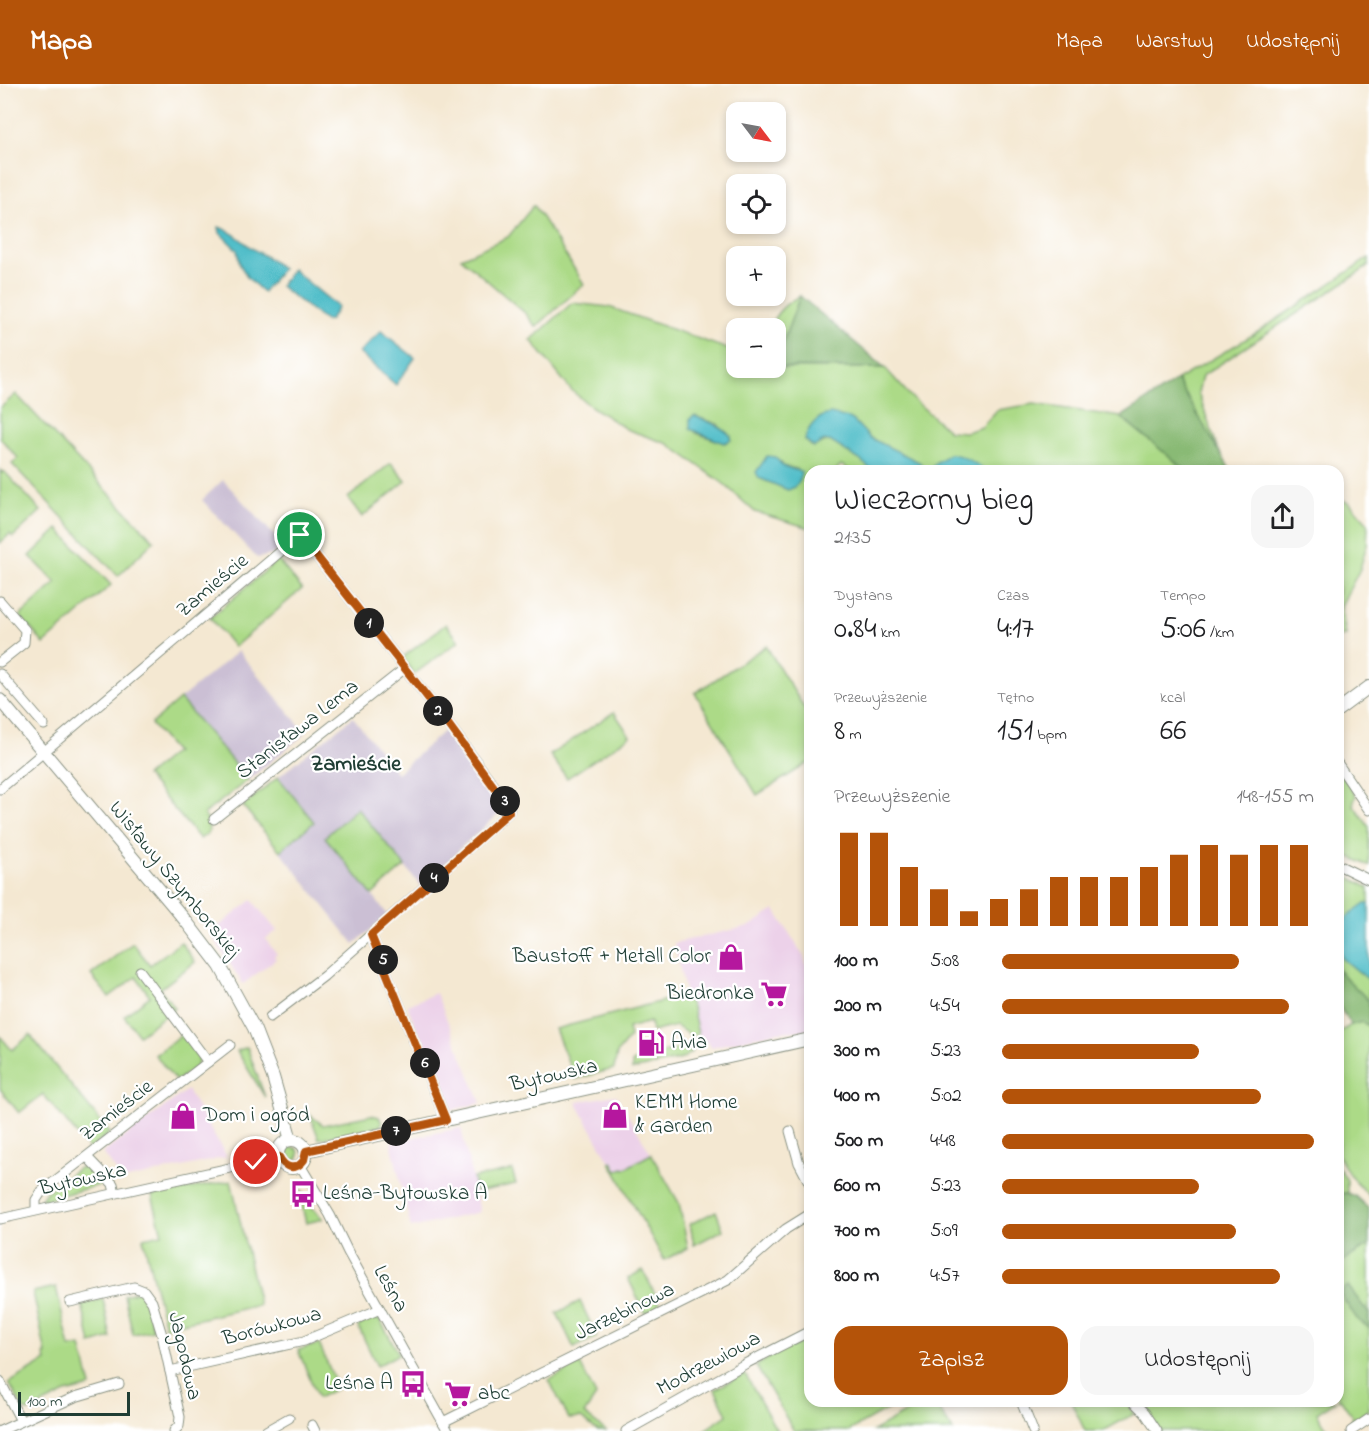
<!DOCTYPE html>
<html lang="pl">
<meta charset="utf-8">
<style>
:root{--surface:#fff;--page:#f6f6f6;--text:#202124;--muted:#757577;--accent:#b45309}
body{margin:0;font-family:"Indie Flower",sans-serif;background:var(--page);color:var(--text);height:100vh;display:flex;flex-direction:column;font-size:22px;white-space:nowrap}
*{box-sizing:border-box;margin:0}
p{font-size:20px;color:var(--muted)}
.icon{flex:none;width:33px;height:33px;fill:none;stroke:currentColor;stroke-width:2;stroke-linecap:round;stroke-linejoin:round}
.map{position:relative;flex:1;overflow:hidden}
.sheet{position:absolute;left:804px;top:381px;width:540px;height:942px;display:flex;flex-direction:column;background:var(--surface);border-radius:18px;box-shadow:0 3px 9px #0003}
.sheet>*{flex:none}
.needle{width:39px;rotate:122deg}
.controls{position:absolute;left:726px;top:18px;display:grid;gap:12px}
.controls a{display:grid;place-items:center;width:60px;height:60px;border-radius:12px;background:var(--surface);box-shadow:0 3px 9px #0003;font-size:30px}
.scale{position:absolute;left:18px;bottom:15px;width:112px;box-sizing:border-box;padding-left:6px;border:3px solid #1f3d34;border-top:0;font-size:16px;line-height:21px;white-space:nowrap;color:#1f3d34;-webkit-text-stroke:4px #fff;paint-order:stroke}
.pin{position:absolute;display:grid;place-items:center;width:51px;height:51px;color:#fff;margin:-26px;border:3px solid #fff;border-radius:50%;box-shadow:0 2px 6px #0007}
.km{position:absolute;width:30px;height:30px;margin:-15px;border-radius:50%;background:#222;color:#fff;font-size:16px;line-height:30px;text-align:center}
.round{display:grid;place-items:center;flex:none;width:63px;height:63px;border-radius:18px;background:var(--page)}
.overview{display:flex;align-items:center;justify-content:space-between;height:102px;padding:0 30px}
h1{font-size:33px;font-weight:600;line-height:45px}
.metrics{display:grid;grid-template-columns:repeat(3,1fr);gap:9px;height:102px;padding:6px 30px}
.metrics div{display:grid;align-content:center}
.metrics b{font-size:30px;font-weight:600}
.metrics small{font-size:16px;font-weight:400}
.metrics p{font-size:16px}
.chart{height:168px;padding:12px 30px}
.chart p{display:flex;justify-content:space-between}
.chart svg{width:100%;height:108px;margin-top:6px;stroke:var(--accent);stroke-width:6}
.primary-button{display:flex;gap:12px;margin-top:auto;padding:12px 30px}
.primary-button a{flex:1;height:69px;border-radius:18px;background:var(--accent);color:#fff;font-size:24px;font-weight:600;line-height:69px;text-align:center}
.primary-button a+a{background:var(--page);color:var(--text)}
ul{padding:0 30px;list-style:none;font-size:20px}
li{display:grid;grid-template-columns:96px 72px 1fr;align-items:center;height:45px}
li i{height:15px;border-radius:8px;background:var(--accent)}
header{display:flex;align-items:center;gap:36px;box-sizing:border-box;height:84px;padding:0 30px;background:var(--accent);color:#fff}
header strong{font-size:28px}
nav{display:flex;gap:33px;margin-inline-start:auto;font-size:21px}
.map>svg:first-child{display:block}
.built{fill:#ecd1e9}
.industrial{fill:#cbbfd4}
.green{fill:#acda87;stroke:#668c5e;stroke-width:1.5;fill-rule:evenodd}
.forest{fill:#89ba74;stroke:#547c54;stroke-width:1.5}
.water{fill:#51bec9;stroke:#387e7e;stroke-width:1.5}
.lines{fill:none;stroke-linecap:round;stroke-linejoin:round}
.minor-casing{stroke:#8a9283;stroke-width:11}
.major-casing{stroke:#8a9283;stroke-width:14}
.minor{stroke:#fff;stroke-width:9}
.major{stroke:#fff;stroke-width:12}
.route-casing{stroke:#fff;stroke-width:12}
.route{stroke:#b45309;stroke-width:8}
.labels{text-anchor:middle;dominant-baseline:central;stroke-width:4.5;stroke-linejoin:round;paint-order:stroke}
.street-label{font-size:21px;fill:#1f3d34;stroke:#fff}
.poi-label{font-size:21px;fill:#1f3d34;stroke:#fff;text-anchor:start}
.neighbourhood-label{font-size:22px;font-weight:bold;fill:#1f3d34;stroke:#fff}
</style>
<header>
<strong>Mapa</strong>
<nav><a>Mapa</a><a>Warstwy</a><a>Udostępnij</a></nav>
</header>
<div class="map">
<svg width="1369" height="1347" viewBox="0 0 1369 1347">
<rect width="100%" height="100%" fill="#fff"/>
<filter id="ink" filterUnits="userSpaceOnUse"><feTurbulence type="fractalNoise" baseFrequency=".0167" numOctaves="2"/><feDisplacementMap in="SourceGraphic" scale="12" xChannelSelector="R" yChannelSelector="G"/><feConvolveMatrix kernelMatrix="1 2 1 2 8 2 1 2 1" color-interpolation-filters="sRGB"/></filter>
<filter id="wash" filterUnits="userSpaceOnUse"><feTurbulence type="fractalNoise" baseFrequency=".008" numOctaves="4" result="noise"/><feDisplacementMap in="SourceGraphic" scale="24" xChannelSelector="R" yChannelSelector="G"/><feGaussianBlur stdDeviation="1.35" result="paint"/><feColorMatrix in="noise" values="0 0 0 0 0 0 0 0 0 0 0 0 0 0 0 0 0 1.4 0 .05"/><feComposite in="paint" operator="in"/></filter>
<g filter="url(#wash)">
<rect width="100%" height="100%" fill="#f4e8d2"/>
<g class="built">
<path d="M252 816 277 847 265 855 277 870 274 872 276 875 243 900 210 849Z"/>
<path d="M775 826 804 873 810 896V946L777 948 712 963 698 950 692 923 686 911 674 859 750 842Z"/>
<path d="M436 909 481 1019 451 1026 407 921Z"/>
<path d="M187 1006 227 1073 123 1096 103 1069Z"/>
<path d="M616 1011 651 1070 624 1086 617 1087 612 1078H610L576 1018Z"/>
<path d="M461 1044 480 1128 411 1144 391 1058Z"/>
</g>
<g class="industrial">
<path d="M223 396 283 461 272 471 257 474 202 416Z"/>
<path d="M238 567 306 649 248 696 180 615Z"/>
<path d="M353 633 397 689 444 647 501 720 500 729 458 766 459 768 421 802 357 724 325 753 388 831 354 860 280 767 314 738 278 693Z"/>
</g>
<g class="green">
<path d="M534 121 584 200 536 243 526 230 461 174 508 153Z"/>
<path d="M1369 174V182L1202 292 1198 309 1219 367 1177 296 1256 249Z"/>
<path d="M800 212 776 277V244H770C775 229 785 219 800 212Z"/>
<path d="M572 219 609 223 736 268V284H885L913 315 949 347 966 348 982 343 997 326 1034 320 1121 333 1187 387H987L952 370C944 373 934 379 930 387H919L922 381 919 378 870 354 854 337 840 333 805 356 811 362 830 357 860 376 873 387H851L841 381 835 387H810V444L755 428 724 400 668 360 626 345 589 321 571 306 531 256ZM694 332 718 340 721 345 731 352V356L724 359 696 349ZM765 375 781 378 783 382 797 385 788 406 759 394Z"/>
<path d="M16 310 154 457 118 492 12 380 18 374 0 354V324Z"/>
<path d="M391 379 406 397 362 433 348 414Z"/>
<path d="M0 386 2 389 4 387 41 427 13 453 10 450 0 459Z"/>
<path d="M1338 415 1349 418 1368 439 1367 460 1360 485 1341 522 1346 551 1338 554Z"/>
<path d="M58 445 111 501 44 560 20 532 56 499 30 472Z"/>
<path d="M278 476 302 505 234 563 210 534Z"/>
<path d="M446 540 459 557 414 590 402 574Z"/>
<path d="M766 562 810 633V678L757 711 695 609Z"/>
<path d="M180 615 248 696 204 730 208 737 209 748 200 755 146 692 175 668 151 640Z"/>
<path d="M614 628 630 652 567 694 550 671Z"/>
<path d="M1338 684 1356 712 1353 720 1369 743V782L1338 767Z"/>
<path d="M278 693 314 738 280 767 243 722Z"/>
<path d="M357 724 405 782 372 811 325 753Z"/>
<path d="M1338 787 1369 804V820H1365L1342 874 1369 896V917L1338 886Z"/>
<path d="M181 858 195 878 160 905 175 924 139 951 124 932 150 912 136 893 109 913 91 891 133 859 150 881Z"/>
<path d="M686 911 692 923 698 950 691 952 676 942 652 948 650 938 628 944 630 953 617 969 614 985 575 995 555 945Z"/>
<path d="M1362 938 1369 942V1112L1350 1092 1338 1071V949L1351 941Z"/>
<path d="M30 951 110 1049 89 1065 43 1010 19 1029 0 1005V952L12 966Z"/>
<path d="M181 951 199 974 197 982 176 997 155 971Z"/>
<path d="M247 963 265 1013 237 967Z"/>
<path d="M680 964H688L692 968 682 975 632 986V979L639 974Z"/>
<path d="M310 1031 323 1041 371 1031 379 1033 382 1039 380 1042 319 1055Z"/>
<circle cx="292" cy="1070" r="7"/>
<path d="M651 1070 679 1119 688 1164 664 1176 610 1078 612 1077 617 1087 623 1084 624 1085Z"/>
<path d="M85 1082 88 1083 107 1099 40 1117 46 1108 79 1084Z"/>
<path d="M1338 1083 1347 1096V1109L1338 1110Z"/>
<path d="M512 1086 516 1100 476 1108 473 1094Z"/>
<path d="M231 1097 259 1221 165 1243 143 1154 162 1150 152 1111Z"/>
<path d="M300 1105 310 1121 323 1135 306 1139 298 1106Z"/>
<path d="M716 1127 723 1146 694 1161 690 1140Z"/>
<path d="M1369 1161V1325L1350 1340 1352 1332 1340 1314 1338 1315V1180Z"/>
<path d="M643 1186 661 1222 645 1229 628 1194Z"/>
<path d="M56 1203 70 1264 81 1262 91 1303 66 1309 29 1327 24 1326 9 1299 46 1277 44 1271 46 1270 33 1208Z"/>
<path d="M139 1207 145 1211 153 1246 133 1250 124 1211Z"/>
<path d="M103 1215 111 1254 91 1260 82 1220Z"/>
<path d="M580 1217 597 1253 574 1264 557 1229Z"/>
<path d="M373 1234 380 1236 399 1270 377 1282 358 1242Z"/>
<path d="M810 1252V1317H902L849 1347H794L756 1282 779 1267 796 1261Z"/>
<path d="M319 1260 338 1304 318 1314 298 1266Z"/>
<path d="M580 1280 596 1312 584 1330 606 1347H598L581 1334 569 1335 549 1296Z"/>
<path d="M745 1290 777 1347H703L727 1331 715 1305Z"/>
<path d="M926 1317H934L953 1347H873Z"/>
<path d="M1071 1317H1126L1134 1330 1103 1347H1085Z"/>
<path d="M1140 1317H1335L1317 1329 1328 1347H1160Z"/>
</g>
<g class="forest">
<path d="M800 212 885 284 776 283V277Z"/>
<path d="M1177 296 1231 387H1187L1121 333Z"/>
<path d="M1338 886 1369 917V942L1362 938 1351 941 1338 921Z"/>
<path d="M1347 1109 1355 1112 1369 1125V1161L1338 1180V1110Z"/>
<path d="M1348 1202 1369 1230V1244L1357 1235 1339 1209Z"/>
</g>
<g class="water">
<path d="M219 143C231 147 239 154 249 162 260 170 272 175 282 185L263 208 248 194 240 181 237 166 220 149Z"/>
<path d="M292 185 338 223 330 236 325 237 280 202Z"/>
<path d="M381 247 415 274 396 301 359 269Z"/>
<path d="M830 330 849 334 854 337 870 354 919 378 922 381 919 387H873L860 376 830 357H824L814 363 805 356C807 344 817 332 830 330Z"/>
<path d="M694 332C711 339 718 340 731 352V356L724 359 690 345V335Z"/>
<path d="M949 370C962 370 976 380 987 387H930L935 379Z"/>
<path d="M767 372 775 373 783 382 801 388C802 397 796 403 788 406L759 394 756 388Z"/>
<path d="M1365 820H1369V896L1342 874 1338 862 1339 844 1347 833Z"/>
</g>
</g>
<g filter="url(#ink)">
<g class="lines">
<defs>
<g id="minor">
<path d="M0 517 25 546 24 559 0 578"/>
<path d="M0 590 44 641"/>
<path d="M1338 680 1369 726"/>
<path d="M0 705 300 451 443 633 509 722V728L324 892 270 933"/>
<path d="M214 735 404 585"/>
<path d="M1338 781 1369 796"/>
<path d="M371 851 446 1036"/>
<path d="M140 887 208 978"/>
<path d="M790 1047 799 1079 810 1100"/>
<path d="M87 1073 113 1100 115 1109"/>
<path d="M300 1081 330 1131 348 1168 448 1347"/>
<path d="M36 1126V1116L42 1107 230 961"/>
<path d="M0 1135 279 1073"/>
<path d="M70 1218 134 1203 144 1207 152 1218 162 1251 180 1333 179 1342 174 1347"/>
<path d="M170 1287 304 1257 380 1225"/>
<path d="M0 1297 21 1337"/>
<path d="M1021 1317 1033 1347"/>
<path d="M1133 1317 1145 1329 1157 1347"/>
<path d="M443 1338 728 1196 786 1145 810 1130"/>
<path d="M312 1341 315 1347"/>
<path d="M0 1347 75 1313 119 1300"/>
<path d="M266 1347 289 1334"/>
<path d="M626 1347 745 1280 810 1247"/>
<path d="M1351 1347 1369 1335"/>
</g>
<g id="major">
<path d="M0 616 185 836 220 882 254 944 273 993 291 1056"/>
<path d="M1338 626 1369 603"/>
<circle cx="292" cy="1070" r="14"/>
<path d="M306 1067 810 955"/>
</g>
</defs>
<use href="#minor" class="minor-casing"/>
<use href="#major" class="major-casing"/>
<use href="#minor" class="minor"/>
<use href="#major" class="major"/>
</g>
</g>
<g class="lines" filter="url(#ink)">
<defs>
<path id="route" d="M256 1078 279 1073C285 1085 296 1087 304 1076L306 1067 446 1036 371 851 509 728 508 722 443 633 300 451"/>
</defs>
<use href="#route" class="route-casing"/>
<use href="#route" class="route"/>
</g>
<defs>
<symbol id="shop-bare" viewBox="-9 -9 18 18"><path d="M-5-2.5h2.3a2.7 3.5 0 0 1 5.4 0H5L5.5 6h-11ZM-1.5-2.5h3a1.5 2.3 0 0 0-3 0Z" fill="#b5179e" stroke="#fff" stroke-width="2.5" paint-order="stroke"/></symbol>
<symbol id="supermarket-bare" viewBox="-9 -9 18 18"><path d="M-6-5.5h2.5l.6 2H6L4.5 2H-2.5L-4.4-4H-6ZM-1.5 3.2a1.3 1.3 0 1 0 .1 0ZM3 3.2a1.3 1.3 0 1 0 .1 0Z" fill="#b5179e" stroke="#fff" stroke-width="2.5" paint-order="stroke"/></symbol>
<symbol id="fuel-bare" viewBox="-9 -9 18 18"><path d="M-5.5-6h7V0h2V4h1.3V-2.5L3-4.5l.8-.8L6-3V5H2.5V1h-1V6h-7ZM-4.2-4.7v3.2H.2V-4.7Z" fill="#b5179e" stroke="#fff" stroke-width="2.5" paint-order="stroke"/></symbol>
<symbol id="bus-bare" viewBox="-9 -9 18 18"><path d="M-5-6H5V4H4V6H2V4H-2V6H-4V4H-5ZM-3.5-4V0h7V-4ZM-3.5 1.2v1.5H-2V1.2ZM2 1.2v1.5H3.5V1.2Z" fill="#b5179e" stroke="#fff" stroke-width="2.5" paint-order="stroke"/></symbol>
</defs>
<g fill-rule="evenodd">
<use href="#shop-bare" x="712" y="854" width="38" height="38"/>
<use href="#supermarket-bare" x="755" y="891" width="38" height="38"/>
<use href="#fuel-bare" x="632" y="940" width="38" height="38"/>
<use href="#shop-bare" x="596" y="1012" width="38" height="38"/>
<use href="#shop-bare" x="164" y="1013" width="38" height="38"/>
<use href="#bus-bare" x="284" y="1091" width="38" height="38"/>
<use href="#bus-bare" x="394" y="1281" width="38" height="38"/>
<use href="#supermarket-bare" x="439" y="1291" width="38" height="38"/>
</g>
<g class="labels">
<g class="street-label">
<text transform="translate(213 502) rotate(-40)">Zamieście</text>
<text transform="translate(298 646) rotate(-38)">Stanisława Lema</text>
<text transform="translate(174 796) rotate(51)">Wisławy Szymborskiej</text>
<text transform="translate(554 992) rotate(-13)">Bytowska</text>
<text transform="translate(117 1027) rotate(-38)">Zamieście</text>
<text transform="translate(83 1096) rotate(-13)">Bytowska</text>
<text transform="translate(390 1205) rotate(61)">Leśna</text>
<text transform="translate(625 1228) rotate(-26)">Jarzębinowa</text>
<text transform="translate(272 1243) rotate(-15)">Borówkowa</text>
<text transform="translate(184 1272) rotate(77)">Jagodowa</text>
<text transform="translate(709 1280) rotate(-28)">Modrzewiowa</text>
</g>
<g class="poi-label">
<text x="711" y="873" text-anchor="end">Baustoff + Metall Color</text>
<text x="754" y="910" text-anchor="end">Biedronka</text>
<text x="671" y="959">Avia</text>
<text x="635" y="1019">KEMM Home<tspan x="635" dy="24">&amp; Garden</tspan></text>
<text x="203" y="1032">Dom i ogród</text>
<text x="323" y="1110">Leśna-Bytowska A</text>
<text x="393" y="1300" text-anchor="end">Leśna A</text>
<text x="478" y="1310">abc</text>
</g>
<g class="neighbourhood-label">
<text x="356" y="681">Zamieście</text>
</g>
</g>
</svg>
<div class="controls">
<a><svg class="needle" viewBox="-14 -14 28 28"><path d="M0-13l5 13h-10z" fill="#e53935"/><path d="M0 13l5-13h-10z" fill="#757577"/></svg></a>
<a><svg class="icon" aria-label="locate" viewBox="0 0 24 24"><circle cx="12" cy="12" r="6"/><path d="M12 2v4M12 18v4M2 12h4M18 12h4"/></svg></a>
<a>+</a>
<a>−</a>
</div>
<div class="scale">100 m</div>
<div class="pin" style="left:300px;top:451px;background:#1e9e55"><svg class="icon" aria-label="arrive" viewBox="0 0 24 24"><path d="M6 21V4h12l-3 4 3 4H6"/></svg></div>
<div class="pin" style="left:256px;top:1078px;background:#d93025"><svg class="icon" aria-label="check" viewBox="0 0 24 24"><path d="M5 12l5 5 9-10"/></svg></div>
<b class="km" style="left:369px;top:539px">1</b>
<b class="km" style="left:438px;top:627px">2</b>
<b class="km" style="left:505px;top:717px">3</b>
<b class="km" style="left:434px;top:794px">4</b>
<b class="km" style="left:383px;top:876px">5</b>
<b class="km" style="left:425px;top:979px">6</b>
<b class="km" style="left:396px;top:1047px">7</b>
<section class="sheet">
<div class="overview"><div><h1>Wieczorny bieg</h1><p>21:35</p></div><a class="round"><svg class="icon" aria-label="share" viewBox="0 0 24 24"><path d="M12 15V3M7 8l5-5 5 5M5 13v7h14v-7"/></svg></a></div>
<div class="metrics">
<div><p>Dystans</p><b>0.84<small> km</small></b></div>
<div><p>Czas</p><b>4:17</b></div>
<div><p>Tempo</p><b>5:06<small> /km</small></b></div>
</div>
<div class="metrics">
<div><p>Przewyższenie</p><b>8<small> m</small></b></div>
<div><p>Tętno</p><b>151<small> bpm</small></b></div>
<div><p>kcal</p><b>66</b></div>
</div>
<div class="chart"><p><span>Przewyższenie</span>148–155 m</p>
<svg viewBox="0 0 160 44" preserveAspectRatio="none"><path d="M5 44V6M15 44V6M25 44V20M35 44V29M45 44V38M55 44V33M65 44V29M75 44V24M85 44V24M95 44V24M105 44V20M115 44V15M125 44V11M135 44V15M145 44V11M155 44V11"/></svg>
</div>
<ul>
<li><b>100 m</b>5:08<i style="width:76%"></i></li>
<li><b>200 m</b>4:54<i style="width:92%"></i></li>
<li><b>300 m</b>5:23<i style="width:63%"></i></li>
<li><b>400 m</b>5:02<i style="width:83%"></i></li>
<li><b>500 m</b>4:48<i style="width:100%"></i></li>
<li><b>600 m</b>5:23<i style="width:63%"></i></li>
<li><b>700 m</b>5:09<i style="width:75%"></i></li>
<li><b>800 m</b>4:57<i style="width:89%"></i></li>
</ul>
<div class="primary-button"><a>Zapisz</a><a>Udostępnij</a></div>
</section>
</div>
